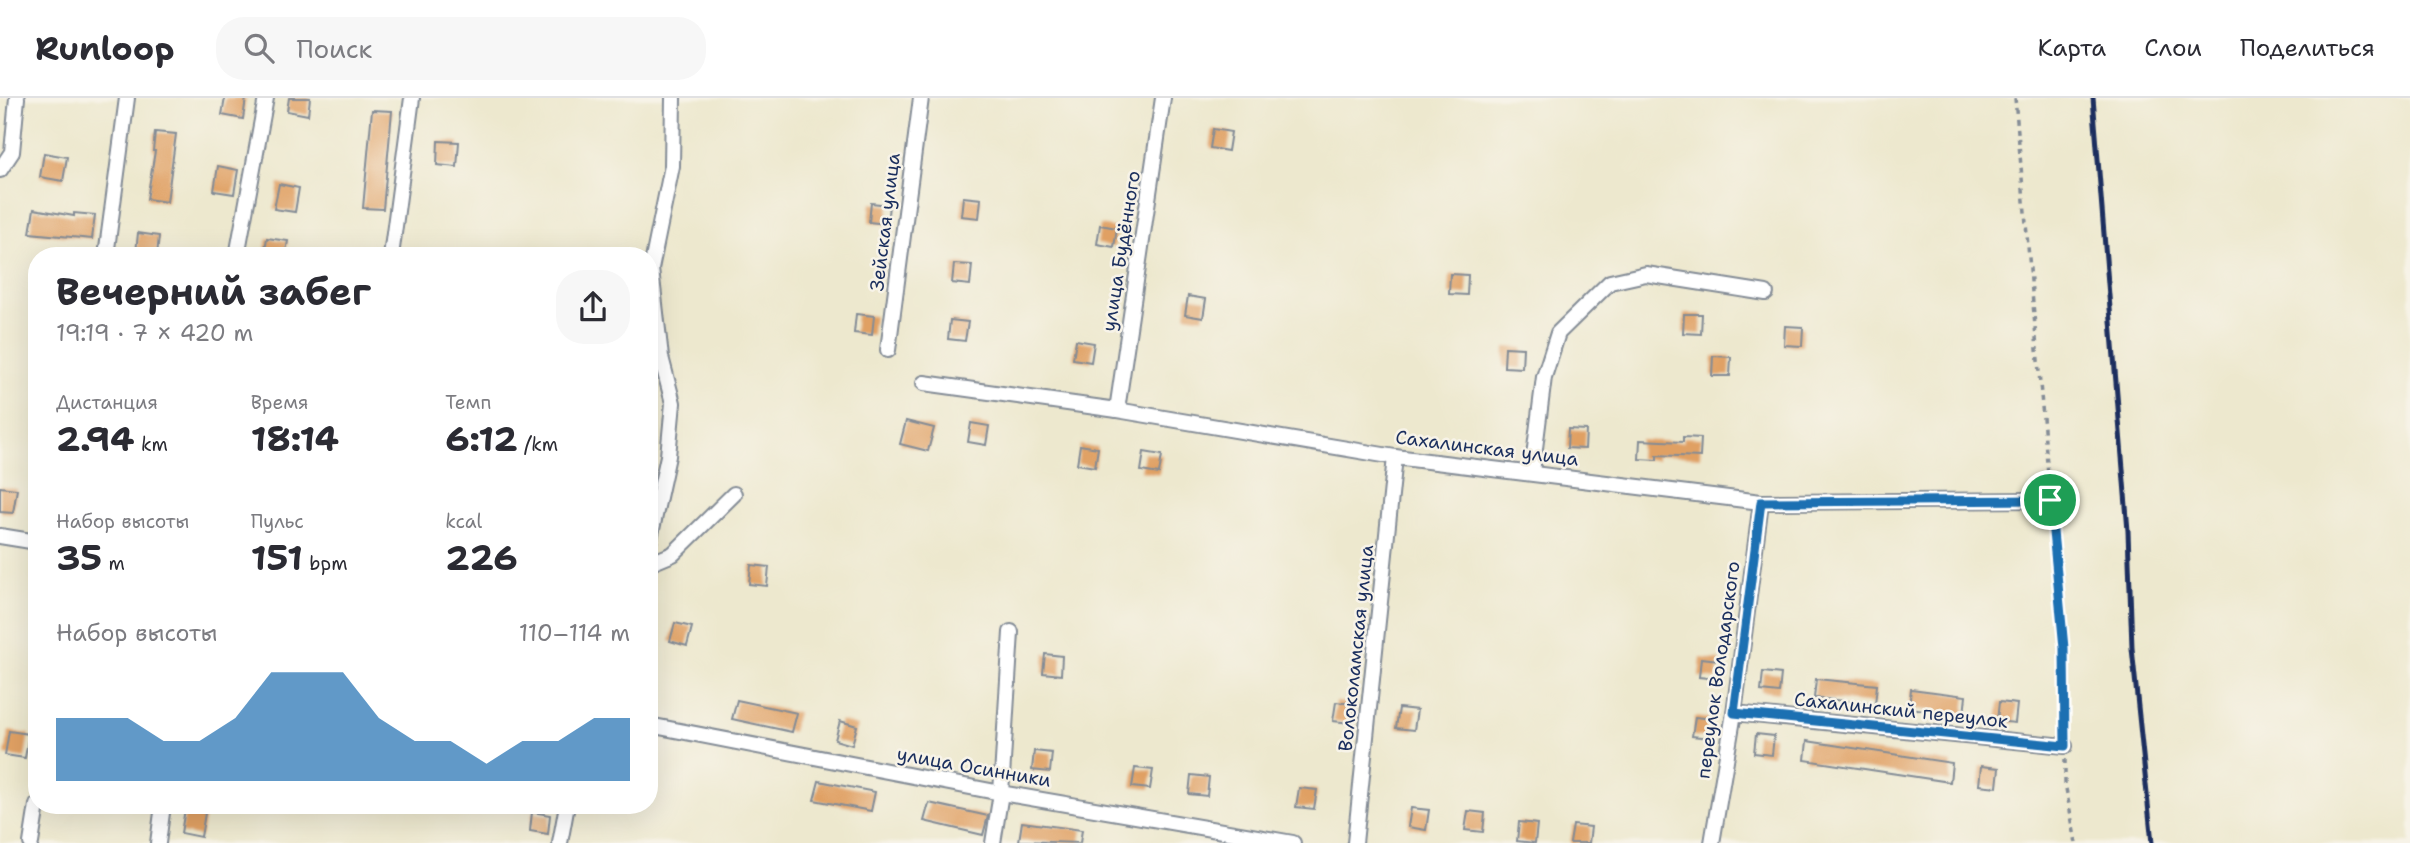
<!DOCTYPE html>
<html lang="ru">
<meta charset="utf-8">
<style>
:root{--surface:#fff;--page:#f7f7f7;--text:#2b2b33;--muted:#7c7c81;--line:#e1e1e2;--accent:#1f6fb2}
body{margin:0;font-family:"Shantell Sans",sans-serif;background:var(--page);color:var(--text);height:100vh;display:flex;flex-direction:column;font-size:26px;white-space:nowrap}
*{box-sizing:border-box;margin:0}
p{font-size:23px;color:var(--muted)}
.icon{flex:none;width:38px;height:38px;fill:none;stroke:currentColor;stroke-width:2;stroke-linecap:round;stroke-linejoin:round}
.map{position:relative;flex:1;overflow:hidden}
.details{position:absolute;left:28px;top:149px;width:630px;height:567px;display:flex;flex-direction:column;background:var(--surface);border-radius:28px;box-shadow:0 7px 28px #0002}
.details>*{flex:none}
.pin{position:absolute;display:grid;place-items:center;width:60px;height:60px;color:#fff;margin:-30px;border:4px solid #fff;border-radius:50%;box-shadow:0 2px 7px #0007}
.round{display:grid;place-items:center;flex:none;width:74px;height:74px;border-radius:28px;background:var(--page)}
.headline{display:flex;align-items:center;justify-content:space-between;height:119px;padding:0 28px}
h1{font-size:38px;font-weight:700;line-height:52px}
.stats{display:grid;grid-template-columns:repeat(3,1fr);gap:10px;height:119px;padding:7px 28px}
.stats div{display:grid;align-content:center}
.stats b{font-size:35px;font-weight:700}
.stats small{font-size:19px;font-weight:400}
.stats p{font-size:19px}
.chart{height:196px;padding:14px 28px}
.chart p{display:flex;justify-content:space-between}
.chart svg{width:100%;height:126px;margin-top:7px;fill:var(--accent);opacity:.7}
header{display:flex;align-items:center;gap:42px;box-sizing:border-box;height:98px;padding:0 35px;background:var(--surface);border-bottom:2px solid var(--line)}
header strong{font-size:33px}
nav{display:flex;gap:38px;margin-inline-start:auto;font-size:24px}
.search{width:490px;height:63px;background:var(--page);display:flex;align-items:center;gap:18px;box-sizing:border-box;padding:0 24px;border-radius:28px;color:var(--muted);font-size:26px}
.map>svg:first-child{display:block}
.building{fill:#e0a063}
.lines{fill:none;stroke-linecap:round;stroke-linejoin:round}
.minor-casing{stroke:#848c96;stroke-width:18}
.path{stroke:#848c96;stroke-width:3.5;stroke-dasharray:5 5;stroke-linecap:butt}
.minor{stroke:#fff;stroke-width:14}
.rail{stroke:#1b2f5e;stroke-width:5}
.route-casing{stroke:#fff;stroke-width:14}
.route{stroke:#1f6fb2;stroke-width:9}
.labels{text-anchor:middle;dominant-baseline:central;stroke-width:5;stroke-linejoin:round;paint-order:stroke}
.street-label{font-size:19px;fill:#1b2f5e;stroke:#f7f3e8}
</style>
<header>
<strong>Runloop</strong>
<div class="search"><svg class="icon" aria-label="search" viewBox="0 0 24 24"><circle cx="10" cy="10" r="6"/><path d="M15 15l6 6"/></svg>Поиск</div>
<nav><a>Карта</a><a>Слои</a><a>Поделиться</a></nav>
</header>
<div class="map">
<svg width="2410" height="745" viewBox="0 0 2410 745">
<rect width="100%" height="100%" fill="#f7f3e8"/>
<filter id="ink" filterUnits="userSpaceOnUse"><feTurbulence type="fractalNoise" baseFrequency=".0143" numOctaves="2"/><feDisplacementMap in="SourceGraphic" scale="14" xChannelSelector="R" yChannelSelector="G"/><feConvolveMatrix kernelMatrix="1 2 1 2 8 2 1 2 1" color-interpolation-filters="sRGB"/></filter>
<filter id="wash" filterUnits="userSpaceOnUse"><feTurbulence type="fractalNoise" baseFrequency=".00686" numOctaves="4" result="noise"/><feDisplacementMap in="SourceGraphic" scale="28" xChannelSelector="R" yChannelSelector="G"/><feGaussianBlur stdDeviation="1.57" result="paint"/><feColorMatrix in="noise" values="0 0 0 0 0 0 0 0 0 0 0 0 0 0 0 0 0 1.4 0 .05"/><feComposite in="paint" operator="in"/></filter>
<g filter="url(#wash)">
<rect width="100%" height="100%" fill="#ede8ce"/>
<g id="blocks">
<g class="building">
<path d="M225 0H246L243 21 222 17Z"/>
<path d="M289 0H310L308 17 287 13Z"/>
<path d="M372 12 392 13 383 111 363 110Z"/>
<path d="M1213 31 1231 34 1228 53 1210 50Z"/>
<path d="M155 34 176 36 167 104 147 101 155 53H153Z"/>
<path d="M438 43 459 44 457 69 437 67Z"/>
<path d="M44 55 67 59 63 83 40 79Z"/>
<path d="M218 68 238 72 234 96 214 93Z"/>
<path d="M279 86 299 90 295 114 274 111Z"/>
<path d="M963 99 981 101 979 120 961 118Z"/>
<path d="M871 105 889 107 887 126 869 124Z"/>
<path d="M34 111 74 118V115L95 117 92 141 30 135Z"/>
<path d="M1100 127 1117 130 1114 149 1097 146Z"/>
<path d="M138 135 159 138 157 157 136 155Z"/>
<path d="M267 140 288 143 285 158H264Z"/>
<path d="M954 166 972 167 970 187 952 185Z"/>
<path d="M1450 176 1468 177 1467 197 1449 196Z"/>
<path d="M1188 198 1206 201 1203 220 1185 217Z"/>
<path d="M856 216 874 218 872 237 854 235Z"/>
<path d="M1684 216H1702L1701 236 1683 235Z"/>
<path d="M950 222 968 224 965 243 948 241Z"/>
<path d="M1785 228 1803 229 1802 248 1784 247Z"/>
<path d="M1076 242 1094 245 1091 264 1073 261Z"/>
<path d="M1505 249 1523 250 1522 270 1504 269Z"/>
<path d="M1713 258 1731 259 1730 278H1712Z"/>
<path d="M906 323 934 330 928 353 900 346Z"/>
<path d="M971 325 989 328 986 347 968 344Z"/>
<path d="M1568 331 1586 332 1585 351 1567 350Z"/>
<path d="M1683 339 1701 340 1700 359 1657 357V362L1639 361 1640 342 1683 344Z"/>
<path d="M1080 347 1098 350 1095 369 1077 366Z"/>
<path d="M1144 354 1162 357 1159 376 1141 373Z"/>
<path d="M0 389 17 391 13 415 0 414Z"/>
<path d="M751 467 769 469 767 488 749 486Z"/>
<path d="M675 525 692 529 687 548 670 543Z"/>
<path d="M1045 556 1062 558 1061 577 1043 575Z"/>
<path d="M1701 560 1719 562 1717 581 1699 579Z"/>
<path d="M1763 574 1781 576 1779 595 1761 593Z"/>
<path d="M1816 581 1877 587 1875 606 1814 600Z"/>
<path d="M1911 591 1966 598 1964 617 1909 610Z"/>
<path d="M737 602 797 615 792 634 732 621Z"/>
<path d="M1336 604 1354 606 1351 625 1333 623Z"/>
<path d="M1999 604 2017 606 2015 625 1997 623Z"/>
<path d="M1399 610 1417 612 1414 632 1396 630Z"/>
<path d="M1695 619 1713 621 1710 640 1692 638Z"/>
<path d="M840 623 857 628 852 647 835 642Z"/>
<path d="M9 633 29 636 25 660 5 657Z"/>
<path d="M1756 636 1774 638 1772 657 1754 655Z"/>
<path d="M1807 643 1952 665 1950 684 1805 662Z"/>
<path d="M1034 653 1052 655 1050 674 1032 672Z"/>
<path d="M1981 668 1999 670 1997 689 1979 687Z"/>
<path d="M1135 670 1153 672 1150 691 1132 689Z"/>
<path d="M1191 677 1209 679 1207 698 1189 696Z"/>
<path d="M819 683 875 694 871 713 814 702Z"/>
<path d="M1299 690 1317 692 1314 711 1296 709Z"/>
<path d="M929 705 988 718 983 737 924 723Z"/>
<path d="M1411 710 1429 712 1426 732 1408 729Z"/>
<path d="M185 711 205 715 201 739 181 735Z"/>
<path d="M1468 713 1485 715 1483 734 1465 732Z"/>
<path d="M532 714 550 717 548 736 530 733Z"/>
<path d="M1022 724 1082 732 1080 745 1019 743Z"/>
<path d="M1519 724 1537 726 1535 745 1517 743Z"/>
<path d="M1573 727 1591 729 1589 745H1570Z"/>
</g>
</g>
</g>
<g filter="url(#ink)">
<use href="#blocks" fill-opacity="0" stroke="#848c96" stroke-width="2"/>
<g class="lines">
<defs>
<g id="minor">
<path d="M0 72 12 54 17 0"/>
<path d="M106 158 127 0"/>
<path d="M237 158 266 0"/>
<path d="M391 158 412 0"/>
<path d="M888 252 921 0"/>
<path d="M924 285 1117 312 1395 359 1761 404 2050 402"/>
<path d="M1117 312 1163 0"/>
<path d="M1532 374 1544 279 1558 235 1610 184 1646 176 1766 195"/>
<path d="M0 438 37 444"/>
<path d="M649 445 668 358 673 305 661 259 651 171 672 68 673 0"/>
<path d="M649 466 673 456 734 396"/>
<path d="M1734 615 2065 648"/>
<path d="M649 627 1001 695 1293 745"/>
<path d="M31 745 37 707"/>
<path d="M158 745 163 707"/>
<path d="M560 745 567 707"/>
<path d="M993 745 1001 695 1011 534"/>
<path d="M1355 745 1395 359"/>
<path d="M1712 745 1734 615 1761 404"/>
</g>
</defs>
<use href="#minor" class="minor-casing"/>
<g class="path">
<path d="M2015 0 2049 388"/>
<path d="M2051 417 2064 550 2065 633"/>
<path d="M2065 661V685L2076 745"/>
</g>
<use href="#minor" class="minor"/>
<path class="rail" d="M2093 0 2128 433 2132 550 2152 745"/>
</g>
</g>
<g class="lines" filter="url(#ink)">
<defs>
<path id="route" d="M2050 402 2064 550 2065 648 1734 615 1761 404Z"/>
</defs>
<use href="#route" class="route-casing"/>
<use href="#route" class="route"/>
</g>
<g class="labels">
<g class="street-label">
<text transform="translate(885 124) rotate(-83)">Зейская улица</text>
<text transform="translate(1121 153) rotate(-81)">улица Будённого</text>
<text transform="translate(1487 350) rotate(7)">Сахалинская улица</text>
<text transform="translate(1356 550) rotate(-84)">Волоколамская улица</text>
<text transform="translate(1718 572) rotate(-82)">переулок Володарского</text>
<text transform="translate(1901 612) rotate(6)">Сахалинский переулок</text>
<text transform="translate(974 669) rotate(10)">улица Осинники</text>
</g>
</g>
</svg>
<div class="pin" style="left:2050px;top:402px;background:#1e9e55"><svg class="icon" aria-label="arrive" viewBox="0 0 24 24"><path d="M6 21V4h12l-3 4 3 4H6"/></svg></div>
<section class="details">
<div class="headline"><div><h1>Вечерний забег</h1><p>19:19 · 7 × 420 m</p></div><a class="round"><svg class="icon" aria-label="share" viewBox="0 0 24 24"><path d="M12 15V3M7 8l5-5 5 5M5 13v7h14v-7"/></svg></a></div>
<div class="stats">
<div><p>Дистанция</p><b>2.94<small> km</small></b></div>
<div><p>Время</p><b>18:14</b></div>
<div><p>Темп</p><b>6:12<small> /km</small></b></div>
</div>
<div class="stats">
<div><p>Набор высоты</p><b>35<small> m</small></b></div>
<div><p>Пульс</p><b>151<small> bpm</small></b></div>
<div><p>kcal</p><b>226</b></div>
</div>
<div class="chart"><p><span>Набор высоты</span>110–114 m</p>
<svg viewBox="0 0 160 44" preserveAspectRatio="none"><path d="M0 44V22L10 22L20 22L30 30L40 30L50 22L60 6L70 6L80 6L90 22L100 30L110 30L120 38L130 30L140 30L150 22L160 22V44z"/></svg>
</div>
</section>
</div>
